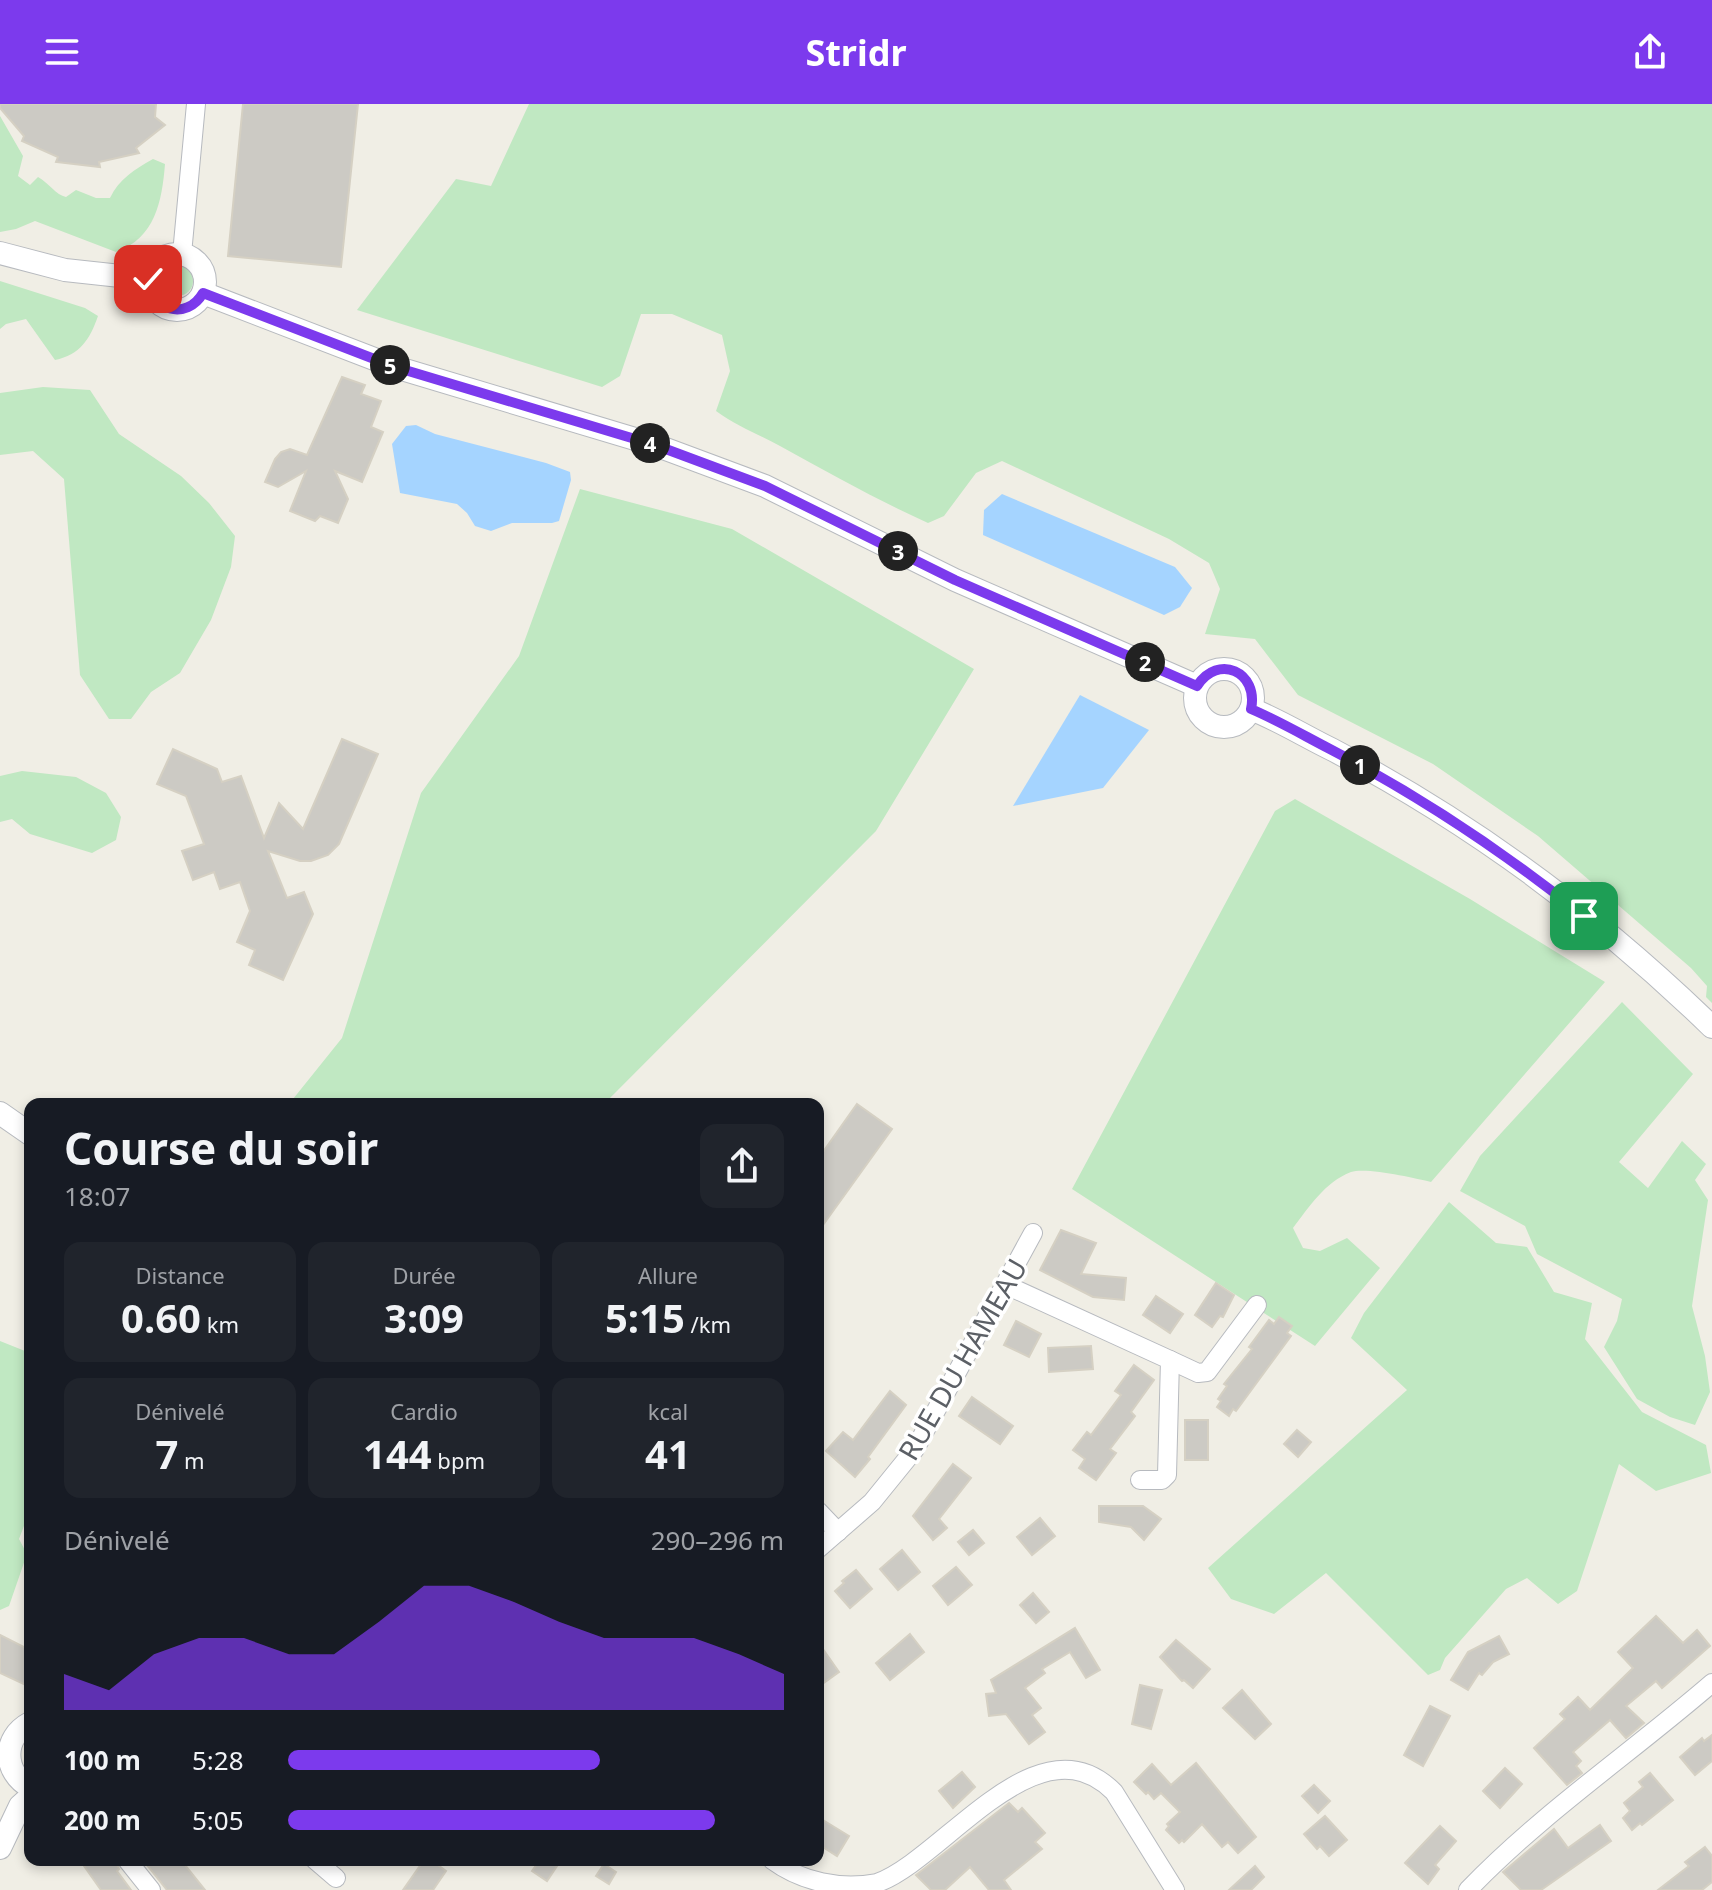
<!DOCTYPE html>
<html lang="fr">
<meta charset="utf-8">
<style>
:root{--surface:#171b24;--page:#20242c;--text:#f1f3f6;--muted:#9ea1a6;--accent:#7c3aed}
body{margin:0;font-family:"Noto Sans",sans-serif;background:var(--page);color:var(--text);height:100vh;display:flex;flex-direction:column;font-size:30px;white-space:nowrap}
*{box-sizing:border-box;margin:0}
p{font-size:26px;color:var(--muted)}
.icon{flex:none;width:44px;height:44px;fill:none;stroke:currentColor;stroke-width:2;stroke-linecap:round;stroke-linejoin:round}
.map{position:relative;flex:1;overflow:hidden}
.side{position:absolute;left:24px;top:994px;width:800px;height:768px;display:flex;flex-direction:column;background:var(--surface);border-radius:16px;box-shadow:0 4px 12px #0003}
.side>*{flex:none}
.pin{position:absolute;display:grid;place-items:center;width:68px;height:68px;color:#fff;margin:-34px;border-radius:16px;box-shadow:0 4px 12px #0006}
.km{position:absolute;width:40px;height:40px;margin:-20px;border-radius:50%;background:#222;color:#fff;font-size:22px;line-height:40px;text-align:center}
.round{display:grid;place-items:center;flex:none;width:84px;height:84px;border-radius:16px;background:var(--page)}
.head{display:flex;align-items:center;justify-content:space-between;height:136px;padding:0 40px}
h1{font-size:44px;font-weight:700;line-height:60px}
.metrics{display:grid;grid-template-columns:repeat(3,1fr);gap:12px;height:136px;padding:8px 40px}
.metrics div{display:grid;align-content:center;border-radius:16px;background:var(--page);text-align:center}
.metrics b{font-size:40px;font-weight:700}
.metrics small{font-size:22px;font-weight:400}
.metrics p{font-size:22px}
.chart{height:224px;padding:16px 40px}
.chart p{display:flex;justify-content:space-between}
.chart svg{width:100%;height:144px;margin-top:8px;fill:var(--accent);opacity:.7}
ul{padding:0 40px;list-style:none;font-size:26px}
li{display:grid;grid-template-columns:128px 96px 1fr;align-items:center;height:60px}
li i{height:20px;border-radius:10px;background:var(--accent)}
header{display:flex;justify-content:space-between;align-items:center;height:104px;padding:0 40px;background:var(--accent);color:#fff;font-size:36px;font-weight:700}
.map>svg:first-child{display:block}
.green{fill:#c0e8c2}
.water{fill:#a5d4ff}
.building{fill:#cccac4;stroke:#d5d0c3;stroke-width:2}
.lines{fill:none;stroke-linecap:round;stroke-linejoin:round}
.minor-casing{stroke:#b7babf;stroke-width:20}
.tertiary-casing{stroke:#b7babf;stroke-width:24}
.minor{stroke:#fff;stroke-width:18}
.tertiary{stroke:#fff;stroke-width:22}
.route-casing{stroke:#fff;stroke-width:16}
.route{stroke:#7c3aed;stroke-width:10}
.labels{text-anchor:middle;dominant-baseline:central;stroke-width:7;stroke-linejoin:round;paint-order:stroke}
.street-label{font-size:28px;fill:#5c6066;stroke:#fff}
</style>
<header><svg class="icon" aria-label="menu" viewBox="0 0 24 24"><path d="M4 6h16M4 12h16M4 18h16"/></svg>Stridr<svg class="icon" aria-label="share" viewBox="0 0 24 24"><path d="M12 15V3M7 8l5-5 5 5M5 13v7h14v-7"/></svg></header>
<div class="map">
<svg width="1712" height="1786" viewBox="0 0 1712 1786">
<rect width="100%" height="100%" fill="#f0eee5"/>
<g class="green">
<path d="M529 0H1712V899L1706 893 1707 882 1691 864 1538 732 1433 660 1298 591 1255 535 1205 530 1220 485 1209 459 1169 435 1002 357 976 369 944 412 928 419C877 396 829 369 780 342 758 330 736 322 716 307L730 267 722 231 672 210H641L620 272 602 283 357 206 456 75 491 82Z"/>
<path d="M0 12 23 52 18 72 30 81 38 73C49 79 56 91 66 93L76 86 96 94H110C119 75 135 65 153 55L165 60C162 98 155 134 116 148L35 117 16 125 0 128Z"/>
<circle cx="178" cy="177" r="15"/>
<path d="M0 177 85 204 98 212C90 235 80 251 55 256L26 215 6 220 0 225Z"/>
<path d="M43 283 90 286 119 330 181 372 209 399 235 432 231 463 211 516 180 569 151 588 131 615H109L80 571 64 375 33 347 0 351V289Z"/>
<path d="M580 385 732 425 974 565 876 727 604 1000H289L342 934 421 689 519 552Z"/>
<path d="M22 667 76 673 106 689 121 713 116 736 92 749 30 730 12 715 0 718V672Z"/>
<path d="M1295 695 1470 795 1605 878 1431 1078C1415 1074 1366 1063 1351 1068 1325 1078 1309 1103 1293 1124L1303 1144 1320 1147 1347 1134 1380 1164 1315 1242 1072 1085 1275 707Z"/>
<path d="M1622 898 1693 970 1619 1058 1648 1084 1682 1037 1706 1060 1695 1076 1708 1096 1692 1202 1705 1252 1710 1288 1695 1321 1670 1313 1637 1295 1604 1243 1617 1217 1622 1195 1537 1150 1525 1122 1460 1087 1480 1052Z"/>
<path d="M1449 1098 1496 1139 1527 1143 1554 1188 1592 1199 1585 1235 1642 1308 1706 1341 1711 1369 1656 1387 1619 1360 1577 1487 1558 1500 1527 1474 1506 1485 1445 1554 1440 1566 1428 1571 1326 1469 1274 1510 1231 1495 1208 1464 1407 1286 1351 1234 1364 1209Z"/>
<path d="M0 1237 30 1249V1406L19 1435 27 1450 9 1502 0 1506Z"/>
</g>
<g class="water">
<path d="M416 321 435 330 546 359 570 368 571 376 559 417 552 419H512L491 427 475 422 467 409 457 400 400 389 392 340 406 322Z"/>
<path d="M1002 390 1175 463 1192 484 1180 503 1164 511 983 431 984 406Z"/>
<path d="M1080 591 1149 626 1103 684 1013 702Z"/>
</g>
<g class="building">
<path d="M0 0H156L155 13 165 21 136 44 139 49 99 58 100 63 56 58 58 53 22 37 24 32 0 4Z"/>
<path d="M243 0H358L341 163 228 152Z"/>
<path d="M342 273 365 281 361 290 381 297 371 323 383 328 362 378 335 367 348 395 338 419 320 412 315 417 290 407 306 367 278 383 265 378 275 355 281 348 290 345 307 351Z"/>
<path d="M342 635 378 650 339 740 328 751 311 757H300L268 747 287 794 304 788 313 810 283 876 249 861 255 846 237 838 250 807 240 778 220 785 214 768 193 776 182 747 204 740 186 692 157 680 173 645 217 665 222 678 241 672 264 734 279 699 303 725Z"/>
<path d="M857 1000 892 1025 818 1128V1055Z"/>
<path d="M1061 1126 1096 1139 1081 1170 1126 1174 1124 1196 1093 1193 1040 1166Z"/>
<path d="M1216 1179 1234 1191 1223 1213 1220 1212 1212 1223 1195 1211Z"/>
<path d="M1156 1192 1183 1210 1170 1229 1143 1211Z"/>
<path d="M1279 1213 1292 1222 1287 1229 1291 1232 1236 1307 1233 1305 1229 1312 1217 1303 1221 1297 1218 1295 1227 1282 1224 1280 1252 1245 1249 1243 1269 1216 1274 1220Z"/>
<path d="M1016 1217 1041 1230 1029 1253 1004 1241Z"/>
<path d="M1091 1242 1093 1265 1049 1268 1048 1244Z"/>
<path d="M1134 1261 1154 1276 1131 1308 1135 1312 1110 1345 1116 1349 1096 1376 1079 1364 1085 1355 1073 1346 1087 1328 1091 1331 1121 1291 1115 1287Z"/>
<path d="M890 1287 906 1301 868 1353 870 1355 855 1373 826 1347 843 1328 853 1336Z"/>
<path d="M972 1293 1013 1322 1000 1340 959 1312Z"/>
<rect x="1185" y="1316" width="23" height="40"/>
<path d="M1297 1326 1311 1338 1298 1353 1284 1340Z"/>
<path d="M953 1360 971 1374 939 1415 947 1424 933 1436 913 1412Z"/>
<path d="M1099 1402H1143L1161 1415 1144 1436 1131 1423 1099 1418Z"/>
<path d="M1040 1414 1055 1432 1032 1451 1017 1433Z"/>
<path d="M973 1426 984 1439 969 1451 958 1438Z"/>
<path d="M902 1446 920 1468 898 1486 880 1465Z"/>
<path d="M956 1463 972 1481 948 1501 933 1482Z"/>
<path d="M856 1466 872 1485 850 1504 835 1487 844 1479 842 1477Z"/>
<path d="M1033 1489 1049 1508 1036 1519 1020 1501Z"/>
<path d="M1656 1512 1683 1539 1697 1526 1710 1542 1662 1584 1656 1577 1626 1602 1644 1619 1626 1634 1610 1616 1573 1648 1581 1657 1576 1662 1582 1669 1567 1681 1534 1644 1565 1615 1560 1610 1578 1593 1590 1606 1633 1564 1618 1548Z"/>
<path d="M1075 1524 1100 1566 1086 1574 1070 1548 1042 1565 1045 1569 1025 1584 1041 1604 1032 1611 1045 1628 1029 1640 1006 1610 989 1612 986 1590 996 1589 991 1576Z"/>
<path d="M910 1530 924 1548 890 1576 876 1559Z"/>
<path d="M0 1531 30 1546V1583L0 1569Z"/>
<path d="M1499 1532 1509 1550 1493 1558 1482 1571 1479 1569 1468 1586 1451 1576 1468 1548Z"/>
<path d="M1176 1536 1210 1565 1193 1584 1184 1576 1182 1577 1160 1553Z"/>
<path d="M818 1538 839 1568 818 1583Z"/>
<path d="M1140 1581 1162 1586 1151 1625 1132 1620Z"/>
<path d="M1242 1586 1271 1620 1255 1635 1223 1604Z"/>
<path d="M1430 1602 1450 1612 1423 1662 1404 1651Z"/>
<path d="M1712 1631V1657L1695 1671 1680 1653 1702 1634 1704 1637Z"/>
<path d="M1196 1659 1256 1733 1238 1749 1228 1738 1222 1743 1202 1720 1184 1738 1182 1736 1179 1739 1166 1726 1169 1722 1167 1720 1180 1708 1161 1689 1154 1695 1148 1688 1146 1690 1134 1678 1152 1660 1171 1681Z"/>
<path d="M1505 1664 1522 1680 1500 1704 1483 1687Z"/>
<path d="M962 1668 975 1683 953 1704 939 1687Z"/>
<path d="M1650 1669 1673 1696 1642 1721 1640 1719 1632 1726 1623 1714 1630 1707 1624 1699 1643 1683 1639 1678Z"/>
<path d="M1314 1681 1330 1697 1318 1709 1302 1692Z"/>
<path d="M1009 1699 1018 1708 1022 1704 1045 1729 1035 1738 1042 1745 1004 1776 1011 1786H989L970 1763 945 1786H931L916 1771Z"/>
<path d="M1325 1712 1347 1736 1329 1752 1320 1742 1317 1745 1304 1730Z"/>
<path d="M818 1713 849 1732 837 1752 818 1740Z"/>
<path d="M1600 1721 1611 1737 1541 1786H1521L1503 1768 1554 1725 1568 1744Z"/>
<path d="M1440 1722 1456 1737 1435 1761 1439 1765 1428 1780 1405 1759Z"/>
<path d="M1705 1743 1712 1752V1778L1702 1786H1658L1689 1762 1685 1758Z"/>
<path d="M91 1756H115L119 1765 117 1767 131 1786H101L84 1762Z"/>
<path d="M143 1756H181L205 1786H167Z"/>
<path d="M424 1756H431L446 1767 433 1786H403Z"/>
<path d="M540 1756H561L547 1777 532 1767Z"/>
<path d="M604 1760 616 1768 609 1780 596 1772Z"/>
<path d="M1255 1762 1264 1773 1251 1786H1229Z"/>
</g>
<g class="lines">
<defs>
<g id="minor">
<path d="M182 150 196 0"/>
<path d="M1006 1181 1170 1256 1167 1371 1162 1376H1140"/>
<path d="M1170 1256 1198 1269 1207 1268 1257 1201"/>
<path d="M818 1407 838 1428"/>
<path d="M818 1445 872 1398 915 1345 1033 1129"/>
<path d="M127 1756 151 1786"/>
<path d="M315 1756 336 1774"/>
<path d="M772 1756C802 1778 840 1786 877 1779 943 1756 1038 1611 1114 1688L1175 1786"/>
<path d="M1468 1786C1542 1709 1631 1649 1712 1579"/>
</g>
<g id="tertiary">
<path d="M0 149 65 166 148 175"/>
<circle cx="177" cy="178" r="28"/>
<path d="M203 189 395 263 655 341 765 382 955 476 1197 582"/>
<circle cx="1224" cy="594" r="29"/>
<path d="M1251 605C1279 616 1306 633 1333 646 1472 719 1600 814 1712 923"/>
<path d="M0 1009 30 1030"/>
<path d="M30 1619C2 1634 3 1668 30 1683"/>
<path d="M0 1744 20 1702 30 1693"/>
</g>
</defs>
<use href="#minor" class="minor-casing"/>
<use href="#tertiary" class="tertiary-casing"/>
<use href="#minor" class="minor"/>
<use href="#tertiary" class="tertiary"/>
</g>
<g class="lines">
<defs>
<path id="route" d="M148 175C150 207 187 217 203 189L395 263 655 341 765 382 955 476 1197 582C1218 549 1259 568 1251 605 1277 616 1303 631 1328 644 1418 691 1504 748 1584 812"/>
</defs>
<use href="#route" class="route-casing"/>
<use href="#route" class="route"/>
</g>
<g class="labels">
<g class="street-label">
<text transform="translate(962 1255) rotate(-60)">RUE DU HAMEAU</text>
</g>
</g>
</svg>
<div class="pin" style="left:1584px;top:812px;background:#1e9e55"><svg class="icon" aria-label="arrive" viewBox="0 0 24 24"><path d="M6 21V4h12l-3 4 3 4H6"/></svg></div>
<div class="pin" style="left:148px;top:175px;background:#d93025"><svg class="icon" aria-label="check" viewBox="0 0 24 24"><path d="M5 12l5 5 9-10"/></svg></div>
<b class="km" style="left:1360px;top:661px">1</b>
<b class="km" style="left:1145px;top:558px">2</b>
<b class="km" style="left:898px;top:447px">3</b>
<b class="km" style="left:650px;top:339px">4</b>
<b class="km" style="left:390px;top:261px">5</b>
<section class="side">
<div class="head"><div><h1>Course du soir</h1><p>18:07</p></div><a class="round"><svg class="icon" aria-label="share" viewBox="0 0 24 24"><path d="M12 15V3M7 8l5-5 5 5M5 13v7h14v-7"/></svg></a></div>
<div class="metrics">
<div><p>Distance</p><b>0.60<small> km</small></b></div>
<div><p>Durée</p><b>3:09</b></div>
<div><p>Allure</p><b>5:15<small> /km</small></b></div>
</div>
<div class="metrics">
<div><p>Dénivelé</p><b>7<small> m</small></b></div>
<div><p>Cardio</p><b>144<small> bpm</small></b></div>
<div><p>kcal</p><b>41</b></div>
</div>
<div class="chart"><p><span>Dénivelé</span>290–296 m</p>
<svg viewBox="0 0 160 44" preserveAspectRatio="none"><path d="M0 44V33L10 38L20 27L30 22L40 22L50 27L60 27L70 17L80 6L90 6L100 11L110 17L120 22L130 22L140 22L150 27L160 33V44z"/></svg>
</div>
<ul>
<li><b>100 m</b>5:28<i style="width:63%"></i></li>
<li><b>200 m</b>5:05<i style="width:86%"></i></li>
</ul>
</section>
</div>
